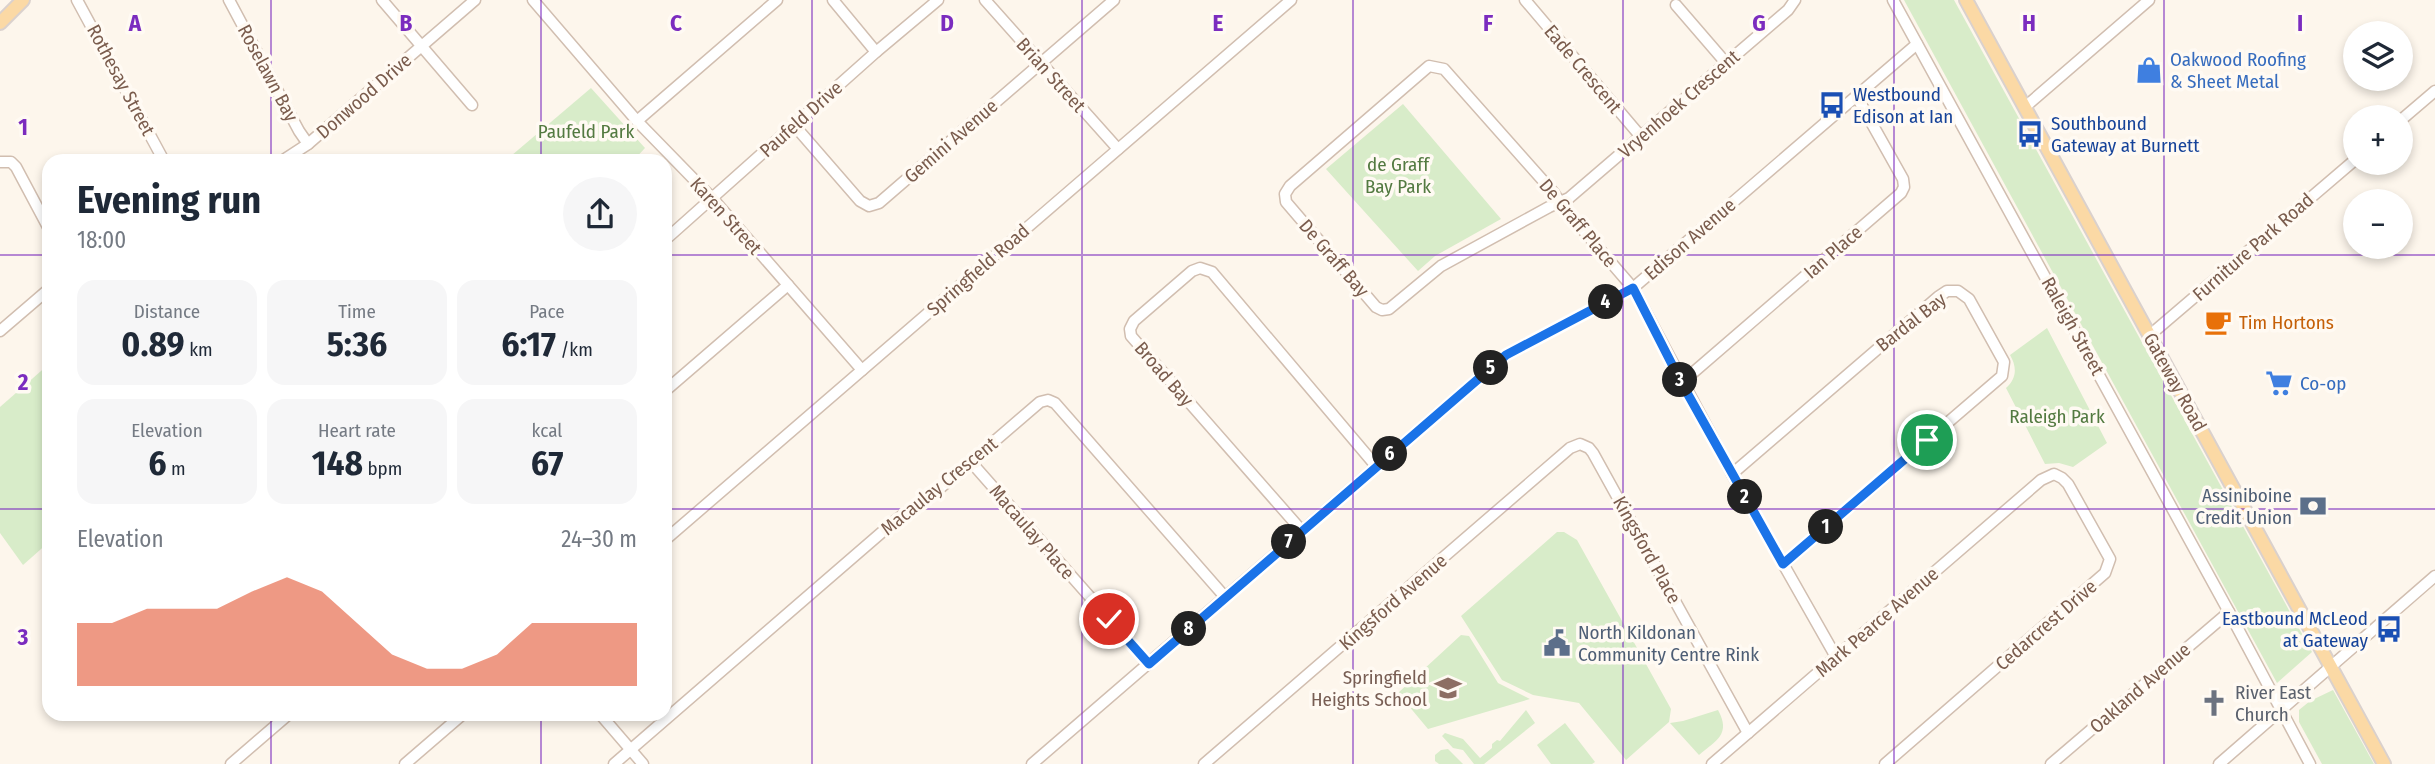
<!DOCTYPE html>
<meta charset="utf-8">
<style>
:root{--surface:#fff;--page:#f6f6f7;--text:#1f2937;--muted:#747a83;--accent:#e76f51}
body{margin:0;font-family:"Fira Sans Condensed",sans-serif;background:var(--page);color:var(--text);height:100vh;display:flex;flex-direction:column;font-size:26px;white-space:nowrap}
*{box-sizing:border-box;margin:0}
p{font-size:23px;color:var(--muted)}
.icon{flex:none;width:38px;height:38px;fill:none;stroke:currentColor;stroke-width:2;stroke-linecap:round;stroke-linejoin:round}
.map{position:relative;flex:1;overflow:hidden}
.side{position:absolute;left:42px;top:154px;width:630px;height:567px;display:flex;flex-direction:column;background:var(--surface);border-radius:21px;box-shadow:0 4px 10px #0003}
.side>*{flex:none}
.fabs{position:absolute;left:2343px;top:21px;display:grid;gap:14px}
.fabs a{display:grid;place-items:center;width:70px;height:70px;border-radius:50%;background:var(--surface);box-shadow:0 4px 10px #0003;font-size:35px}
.pin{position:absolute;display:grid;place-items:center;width:60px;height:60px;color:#fff;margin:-30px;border:4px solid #fff;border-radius:50%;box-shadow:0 2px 7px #0007}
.km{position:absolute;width:35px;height:35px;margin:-18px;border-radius:50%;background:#222;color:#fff;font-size:19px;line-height:35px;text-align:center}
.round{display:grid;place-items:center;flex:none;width:74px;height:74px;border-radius:37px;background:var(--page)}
.headline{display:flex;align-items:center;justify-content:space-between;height:119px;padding:0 35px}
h1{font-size:38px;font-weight:700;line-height:52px}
.stats{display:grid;grid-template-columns:repeat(3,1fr);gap:10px;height:119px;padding:7px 35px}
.stats div{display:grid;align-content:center;border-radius:18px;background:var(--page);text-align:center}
.stats b{font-size:35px;font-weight:700}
.stats small{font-size:19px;font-weight:400}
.stats p{font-size:19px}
.chart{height:196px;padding:14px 35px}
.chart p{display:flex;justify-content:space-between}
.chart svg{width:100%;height:126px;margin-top:7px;fill:var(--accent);opacity:.7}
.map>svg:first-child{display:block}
.green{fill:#d8ecc9}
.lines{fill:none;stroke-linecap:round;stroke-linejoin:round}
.minor-casing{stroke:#d1beb0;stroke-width:13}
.major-casing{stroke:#dad1cd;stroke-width:16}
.minor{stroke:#fff;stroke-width:10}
.major{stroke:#fbd9a5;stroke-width:12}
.route-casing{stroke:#fff;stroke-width:14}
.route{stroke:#1a73e8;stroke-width:9}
.grid{fill:none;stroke:#7b2cbf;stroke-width:2;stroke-opacity:0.55}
.labels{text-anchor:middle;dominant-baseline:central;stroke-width:7;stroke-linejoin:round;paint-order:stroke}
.shop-label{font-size:19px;fill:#366cbe;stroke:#fffaf3;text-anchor:start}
.street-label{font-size:19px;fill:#7a5c4d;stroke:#fffaf3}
.transit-label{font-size:19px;fill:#164399;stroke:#fffaf3;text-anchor:start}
.park-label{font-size:19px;fill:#537a41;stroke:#fffaf3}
.food-label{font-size:19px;fill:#c56008;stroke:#fffaf3;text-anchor:start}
.service-label{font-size:19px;fill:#4e5e75;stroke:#fffaf3;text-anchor:end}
.education-label{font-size:19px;fill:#785e54;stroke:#fffaf3;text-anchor:end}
.worship-label{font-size:19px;fill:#5b616d;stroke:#fffaf3;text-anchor:start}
.grid-label{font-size:23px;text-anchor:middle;font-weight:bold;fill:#7b2cbf;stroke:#fffaf3;stroke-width:7;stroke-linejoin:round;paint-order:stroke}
</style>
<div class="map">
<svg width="2435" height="764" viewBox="0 0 2435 764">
<rect width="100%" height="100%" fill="#fdf6ec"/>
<g class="green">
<path d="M1904 0H1954L2312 652 2277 683Z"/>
<path d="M591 88 645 148 633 161H505Z"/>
<path d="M1403 104 1501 219 1435 256 1418 271 1326 169Z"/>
<path d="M2047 328 2107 443 2073 467 2059 463 2045 464 2006 388C2017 378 2017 367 2010 355Z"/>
<path d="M49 364V542L23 565 0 533V407Z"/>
<path d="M1557 532H1564L1577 540 1671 709 1669 722 1626 760 1579 703 1533 695 1502 680 1461 616Z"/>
<path d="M1461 635 1469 636 1498 683 1530 699 1428 729 1398 693Z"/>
<path d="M2333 690 2374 764H2322L2299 722V710L2310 701Z"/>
<path d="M1526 710 1535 723 1484 764H1474L1463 750 1453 748 1442 736 1445 733 1463 739 1480 758 1492 748V744L1497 740 1500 741Z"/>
<path d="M1718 710C1731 734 1717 740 1699 755L1670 723 1683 721Z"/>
<path d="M1565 723 1595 762 1592 764H1551L1537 745Z"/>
<path d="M1448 749 1463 764H1439L1435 761V755L1441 750Z"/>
</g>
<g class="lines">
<defs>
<g id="minor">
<path d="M77 0 164 161"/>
<path d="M229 0 299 131 308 144"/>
<path d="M382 0 472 105"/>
<path d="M533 0 637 121 713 199 862 370"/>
<path d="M833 0 876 52"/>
<path d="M985 0 1118 149"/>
<path d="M1525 0 1642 138"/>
<path d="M1795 0 1788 10 1569 198 1549 207 1441 266 1389 309 1382 310 1376 307 1286 202 1285 194 1290 186 1429 66 1444 69 1554 193 1564 208 1633 288 1732 474 1836 657"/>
<path d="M1893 0 2229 612 2310 764"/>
<path d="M1676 5 1726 63"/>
<path d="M2025 107 2149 0"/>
<path d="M2401 120 2435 91"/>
<path d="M637 121 777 0"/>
<path d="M794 125 860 201 869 206 879 203 1114 0"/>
<path d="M282 161 308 144 475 0"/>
<path d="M0 162H11L16 167 49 229"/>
<path d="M665 240 876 52 938 0"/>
<path d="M0 331 49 289"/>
<path d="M2150 335 2356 159"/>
<path d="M1681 382 1688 377 1901 193 1904 187 1903 179 1857 97"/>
<path d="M665 391 788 285"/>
<path d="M971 462 1149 664"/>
<path d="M1732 474 1938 297 1947 291H1958L1969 299 2004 362 2002 376 1783 564"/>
<path d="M1302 531 1131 336 1130 329 1134 321 1192 271 1200 268 1212 272 1376 466"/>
<path d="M665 540 1291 0"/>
<path d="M600 714 643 764"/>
<path d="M231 764 289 714"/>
<path d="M405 764 463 714"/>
<path d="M614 764 896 520 939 489 1040 402 1048 400 1055 403 1225 597"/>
<path d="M1032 764 1506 355 1633 288 1917 44"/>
<path d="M1204 764 1570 448 1580 444 1589 448 1593 453 1748 733"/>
<path d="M1712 764 2041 480 2054 474 2062 478 2068 484 2110 559 2105 573 1885 764"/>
<path d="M2051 764 2229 612"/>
<path d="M2219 764 2435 576"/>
</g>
<g id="major">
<path d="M1966 0 2384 764"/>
<path d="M0 23 23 0"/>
</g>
</defs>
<use href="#minor" class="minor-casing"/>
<use href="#major" class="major-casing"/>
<use href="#minor" class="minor"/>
<use href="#major" class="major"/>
</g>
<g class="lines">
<defs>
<path id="route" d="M1109 619 1149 664 1506 355 1633 288 1681 382 1783 564 1927 440"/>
</defs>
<use href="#route" class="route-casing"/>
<use href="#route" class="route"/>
</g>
<path class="grid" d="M271 0V161M541 0V161M812 0V764M1082 0V764M1353 0V764M1623 0V764M1894 0V764M2164 0V764M0 255H49M665 255H2435M0 509H49M665 509H2435M271 714V764M541 714V764"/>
<defs>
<symbol id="shop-bare" viewBox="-9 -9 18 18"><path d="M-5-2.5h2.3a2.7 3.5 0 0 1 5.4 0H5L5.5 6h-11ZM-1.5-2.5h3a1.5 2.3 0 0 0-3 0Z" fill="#3f7fe0" stroke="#fffaf3" stroke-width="2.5" paint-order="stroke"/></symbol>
<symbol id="bus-bare" viewBox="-9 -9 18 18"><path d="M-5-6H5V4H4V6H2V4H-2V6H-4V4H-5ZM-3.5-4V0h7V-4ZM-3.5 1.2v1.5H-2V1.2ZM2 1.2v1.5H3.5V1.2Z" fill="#1a4fb4" stroke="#fffaf3" stroke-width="2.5" paint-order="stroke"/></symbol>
<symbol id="cafe-bare" viewBox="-9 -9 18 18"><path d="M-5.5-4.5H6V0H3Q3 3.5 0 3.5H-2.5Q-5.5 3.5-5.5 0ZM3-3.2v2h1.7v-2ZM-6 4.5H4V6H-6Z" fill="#e8710a" stroke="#fffaf3" stroke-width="2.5" paint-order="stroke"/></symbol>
<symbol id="supermarket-bare" viewBox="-9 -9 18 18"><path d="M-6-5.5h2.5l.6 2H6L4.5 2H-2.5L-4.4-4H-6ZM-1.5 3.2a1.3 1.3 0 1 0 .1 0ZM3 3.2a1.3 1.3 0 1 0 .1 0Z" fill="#3f7fe0" stroke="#fffaf3" stroke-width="2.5" paint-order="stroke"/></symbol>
<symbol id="bank-bare" viewBox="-9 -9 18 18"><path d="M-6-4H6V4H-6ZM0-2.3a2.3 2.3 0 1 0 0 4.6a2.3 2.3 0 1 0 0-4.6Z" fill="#5c6f8a" stroke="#fffaf3" stroke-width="2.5" paint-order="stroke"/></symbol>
<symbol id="civic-bare" viewBox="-9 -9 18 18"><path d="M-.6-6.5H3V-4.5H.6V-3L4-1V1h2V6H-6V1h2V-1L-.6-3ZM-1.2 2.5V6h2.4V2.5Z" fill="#5c6f8a" stroke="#fffaf3" stroke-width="2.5" paint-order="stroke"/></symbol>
<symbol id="school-bare" viewBox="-9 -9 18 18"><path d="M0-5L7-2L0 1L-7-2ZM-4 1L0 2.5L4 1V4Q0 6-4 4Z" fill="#8d6e63" stroke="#fffaf3" stroke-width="2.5" paint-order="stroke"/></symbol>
<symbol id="church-bare" viewBox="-9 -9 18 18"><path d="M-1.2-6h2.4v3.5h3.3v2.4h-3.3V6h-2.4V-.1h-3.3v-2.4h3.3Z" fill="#6b7280" stroke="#fffaf3" stroke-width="2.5" paint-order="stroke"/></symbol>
</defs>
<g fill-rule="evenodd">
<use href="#shop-bare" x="2130" y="51" width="38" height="38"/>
<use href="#bus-bare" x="1813" y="86" width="38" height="38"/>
<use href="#bus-bare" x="2011" y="115" width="38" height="38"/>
<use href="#cafe-bare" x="2199" y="303" width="38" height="38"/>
<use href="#supermarket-bare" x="2260" y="364" width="38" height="38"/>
<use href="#bank-bare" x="2294" y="487" width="38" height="38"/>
<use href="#bus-bare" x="2370" y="610" width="38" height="38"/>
<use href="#civic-bare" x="1538" y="624" width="38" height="38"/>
<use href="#school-bare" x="1429" y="669" width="38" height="38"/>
<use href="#church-bare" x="2195" y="684" width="38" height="38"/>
</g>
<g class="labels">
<g class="shop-label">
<text x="2170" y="59">Oakwood Roofing<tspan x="2170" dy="22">&amp; Sheet Metal</tspan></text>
<text x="2300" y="383">Co-op</text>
</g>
<g class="street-label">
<text transform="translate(1583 69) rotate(50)">Eade Crescent</text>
<text transform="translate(268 73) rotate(62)">Roselawn Bay</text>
<text transform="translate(1051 75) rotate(48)">Brian Street</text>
<text transform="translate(121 80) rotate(62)">Rothesay Street</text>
<text transform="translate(364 96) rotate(-41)">Donwood Drive</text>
<text transform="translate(1679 104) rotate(-41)">Vryenhoek Crescent</text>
<text transform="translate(801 119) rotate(-42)">Paufeld Drive</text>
<text transform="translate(951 141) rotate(-41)">Gemini Avenue</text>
<text transform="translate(726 216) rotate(48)">Karen Street</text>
<text transform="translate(1578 223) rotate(50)">De Graff Place</text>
<text transform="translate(1690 239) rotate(-41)">Edison Avenue</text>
<text transform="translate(2253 247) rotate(-41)">Furniture Park Road</text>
<text transform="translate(1833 252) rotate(-41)">Ian Place</text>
<text transform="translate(1334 258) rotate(49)">De Graff Bay</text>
<text transform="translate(978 270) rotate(-41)">Springfield Road</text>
<text transform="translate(1911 322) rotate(-38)">Bardal Bay</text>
<text transform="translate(2073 326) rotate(61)">Raleigh Street</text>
<text transform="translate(1164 374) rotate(49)">Broad Bay</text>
<text transform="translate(2175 382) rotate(61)">Gateway Road</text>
<text transform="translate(939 486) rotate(-39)">Macaulay Crescent</text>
<text transform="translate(1032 532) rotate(49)">Macaulay Place</text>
<text transform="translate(1647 550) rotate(61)">Kingsford Place</text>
<text transform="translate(1393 602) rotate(-41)">Kingsford Avenue</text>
<text transform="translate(1877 622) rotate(-41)">Mark Pearce Avenue</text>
<text transform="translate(2046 625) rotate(-41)">Cedarcrest Drive</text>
<text transform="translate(2140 688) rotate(-41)">Oakland Avenue</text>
</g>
<g class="transit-label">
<text x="1853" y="94">Westbound<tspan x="1853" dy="22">Edison at Ian</tspan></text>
<text x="2051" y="123">Southbound<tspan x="2051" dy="22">Gateway at Burnett</tspan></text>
<text x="2368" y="618" text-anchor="end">Eastbound McLeod<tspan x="2368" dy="22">at Gateway</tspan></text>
</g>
<g class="park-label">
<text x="586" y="131">Paufeld Park</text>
<text x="1398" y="164">de Graff<tspan x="1398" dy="22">Bay Park</tspan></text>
<text x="2057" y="416">Raleigh Park</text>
</g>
<g class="food-label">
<text x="2239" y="322">Tim Hortons</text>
</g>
<g class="service-label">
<text x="2292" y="495">Assiniboine<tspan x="2292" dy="22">Credit Union</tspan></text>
<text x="1578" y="632" text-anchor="start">North Kildonan<tspan x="1578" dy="22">Community Centre Rink</tspan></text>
</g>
<g class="education-label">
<text x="1427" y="677">Springfield<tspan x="1427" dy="22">Heights School</tspan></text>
</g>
<g class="worship-label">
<text x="2235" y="692">River East<tspan x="2235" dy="22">Church</tspan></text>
</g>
</g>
<g class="grid-label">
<text x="135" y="31">A</text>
<text x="406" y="31">B</text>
<text x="676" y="31">C</text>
<text x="947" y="31">D</text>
<text x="1218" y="31">E</text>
<text x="1488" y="31">F</text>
<text x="1759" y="31">G</text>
<text x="2029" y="31">H</text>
<text x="2300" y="31">I</text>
<text x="23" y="135">1</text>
<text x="23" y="390">2</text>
<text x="23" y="645">3</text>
</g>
</svg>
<div class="fabs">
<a><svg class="icon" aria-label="layers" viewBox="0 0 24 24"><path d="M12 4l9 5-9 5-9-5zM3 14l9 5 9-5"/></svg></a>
<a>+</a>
<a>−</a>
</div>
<div class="pin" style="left:1927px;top:440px;background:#1e9e55"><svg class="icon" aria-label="arrive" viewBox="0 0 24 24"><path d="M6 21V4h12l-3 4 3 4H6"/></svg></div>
<div class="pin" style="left:1109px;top:619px;background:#d93025"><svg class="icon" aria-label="check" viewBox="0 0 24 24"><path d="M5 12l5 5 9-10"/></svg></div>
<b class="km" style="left:1826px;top:527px">1</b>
<b class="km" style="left:1745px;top:497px">2</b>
<b class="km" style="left:1680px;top:380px">3</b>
<b class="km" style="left:1606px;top:302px">4</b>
<b class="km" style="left:1491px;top:368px">5</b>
<b class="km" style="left:1390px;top:454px">6</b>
<b class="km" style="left:1289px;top:542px">7</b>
<b class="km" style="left:1189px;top:629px">8</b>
<section class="side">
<div class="headline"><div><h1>Evening run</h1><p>18:00</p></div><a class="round"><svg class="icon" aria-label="share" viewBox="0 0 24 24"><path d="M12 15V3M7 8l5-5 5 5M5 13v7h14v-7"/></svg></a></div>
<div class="stats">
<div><p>Distance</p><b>0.89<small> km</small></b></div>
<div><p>Time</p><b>5:36</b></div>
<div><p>Pace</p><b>6:17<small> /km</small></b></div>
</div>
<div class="stats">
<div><p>Elevation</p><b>6<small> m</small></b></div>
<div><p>Heart rate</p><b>148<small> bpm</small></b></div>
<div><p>kcal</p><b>67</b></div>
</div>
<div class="chart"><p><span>Elevation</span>24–30 m</p>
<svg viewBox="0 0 160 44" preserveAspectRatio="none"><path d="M0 44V22L10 22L20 17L30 17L40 17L50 11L60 6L70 11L80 22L90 33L100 38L110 38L120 33L130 22L140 22L150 22L160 22V44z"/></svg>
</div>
</section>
</div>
